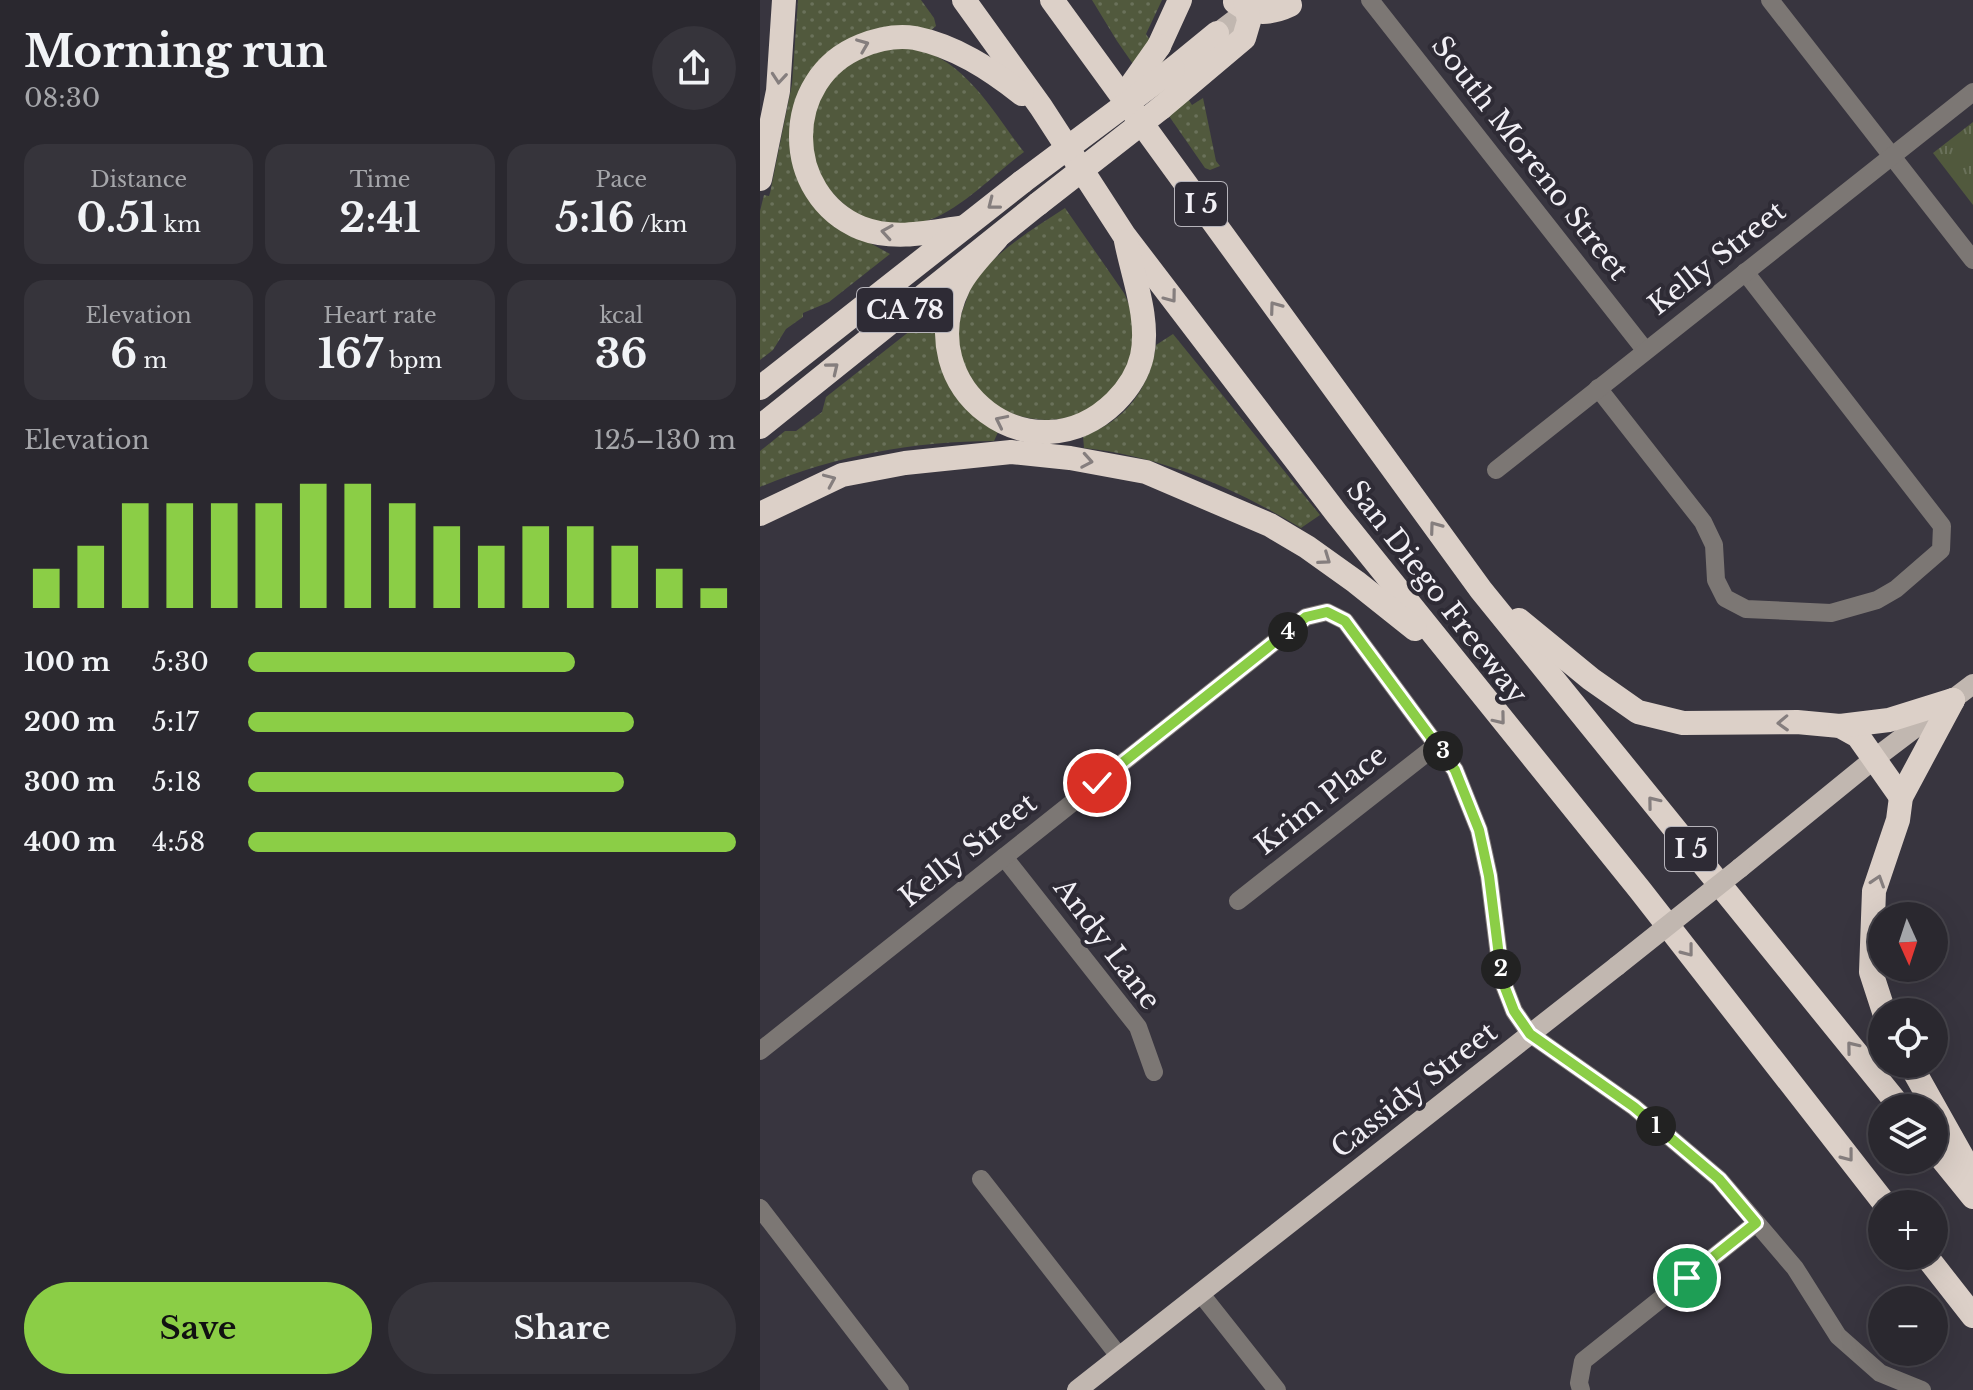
<!DOCTYPE html>
<meta charset="utf-8">
<style>
:root{--surface:#2a282f;--page:#36343b;--text:#f1f3f6;--muted:#a5a6aa;--line:#46444b;--accent:#8bce46}
body{margin:0;font-family:"Libre Baskerville",serif;background:var(--page);color:var(--text);height:100vh;display:flex;flex-direction:column;font-size:30px;white-space:nowrap}
*{box-sizing:border-box;margin:0}
p{font-size:26px;color:var(--muted)}
.icon{flex:none;width:44px;height:44px;fill:none;stroke:currentColor;stroke-width:2;stroke-linecap:round;stroke-linejoin:round}
.map{position:relative;flex:1;overflow:hidden}
.panel{display:flex;flex-direction:column;background:var(--surface);width:760px}
.panel>*{flex:none}
.needle{width:52px;rotate:177deg}
.fabs{position:absolute;left:1108px;top:902px;display:grid;gap:16px}
.fabs a{display:grid;place-items:center;width:80px;height:80px;border-radius:50%;background:var(--surface);box-shadow:0 8px 32px #0002,0 0 0 2px var(--line);font-size:40px}
.pin{position:absolute;display:grid;place-items:center;width:68px;height:68px;color:#fff;margin:-34px;border:4px solid #fff;border-radius:50%;box-shadow:0 2px 8px #0007}
.km{position:absolute;width:40px;height:40px;margin:-20px;border-radius:50%;background:#222;color:#fff;font-size:22px;line-height:40px;text-align:center}
.round{display:grid;place-items:center;flex:none;width:84px;height:84px;border-radius:42px;background:var(--page)}
.summary{display:flex;align-items:center;justify-content:space-between;height:136px;padding:0 24px}
h1{font-size:44px;font-weight:800;line-height:60px}
.stats{display:grid;grid-template-columns:repeat(3,1fr);gap:12px;height:136px;padding:8px 24px}
.stats div{display:grid;align-content:center;border-radius:20px;background:var(--page);text-align:center}
.stats b{font-size:40px;font-weight:800}
.stats small{font-size:22px;font-weight:400}
.stats p{font-size:22px}
.chart{height:224px;padding:16px 24px}
.chart p{display:flex;justify-content:space-between}
.chart svg{width:100%;height:144px;margin-top:8px;stroke:var(--accent);stroke-width:6}
.action{display:flex;gap:16px;margin-top:auto;padding:16px 24px}
.action a{flex:1;height:92px;border-radius:48px;background:var(--accent);color:#111;font-size:32px;font-weight:800;line-height:92px;text-align:center}
.action a+a{background:var(--page);color:var(--text)}
ul{padding:0 24px;list-style:none;font-size:26px}
li{display:grid;grid-template-columns:128px 96px 1fr;align-items:center;height:60px}
li i{height:20px;border-radius:10px;background:var(--accent)}
main{display:flex;flex:1;min-height:0}
.map>svg:first-child{display:block}
.grass{fill:url(#grass-dots)}
.park{fill:url(#park-tufts)}
.lines{fill:none;stroke-linecap:round;stroke-linejoin:round}
.minor{stroke:#7c7774;stroke-width:18}
.major{stroke:#c1b7b0;stroke-width:20}
.highway{stroke:#dcd0c8;stroke-width:24}
.major-bridge{stroke:#c1b7b0;stroke-width:20}
.highway-bridge{stroke:#dcd0c8;stroke-width:24}
.oneway{stroke:#857e7e}
.route-casing{stroke:#fff;stroke-width:16}
.route{stroke:#8bce46;stroke-width:10}
.labels{text-anchor:middle;dominant-baseline:central;stroke-width:8;stroke-linejoin:round;paint-order:stroke}
.shield{fill:#2e2b35;stroke:#b6b4bb;stroke-width:2}
.shield-label{font-size:26px;font-weight:bold;fill:#f1eff5}
.street-label{font-size:28px;fill:#f1eff5;stroke:#2e2b35}
</style>
<main>
<section class="panel">
<div class="summary"><div><h1>Morning run</h1><p>08:30</p></div><a class="round"><svg class="icon" aria-label="share" viewBox="0 0 24 24"><path d="M12 15V3M7 8l5-5 5 5M5 13v7h14v-7"/></svg></a></div>
<div class="stats">
<div><p>Distance</p><b>0.51<small> km</small></b></div>
<div><p>Time</p><b>2:41</b></div>
<div><p>Pace</p><b>5:16<small> /km</small></b></div>
</div>
<div class="stats">
<div><p>Elevation</p><b>6<small> m</small></b></div>
<div><p>Heart rate</p><b>167<small> bpm</small></b></div>
<div><p>kcal</p><b>36</b></div>
</div>
<div class="chart"><p><span>Elevation</span>125–130 m</p>
<svg viewBox="0 0 160 44" preserveAspectRatio="none"><path d="M5 44V32M15 44V25M25 44V12M35 44V12M45 44V12M55 44V12M65 44V6M75 44V6M85 44V12M95 44V19M105 44V25M115 44V19M125 44V19M135 44V25M145 44V32M155 44V38"/></svg>
</div>
<ul>
<li><b>100 m</b>5:30<i style="width:67%"></i></li>
<li><b>200 m</b>5:17<i style="width:79%"></i></li>
<li><b>300 m</b>5:18<i style="width:77%"></i></li>
<li><b>400 m</b>4:58<i style="width:100%"></i></li>
</ul>
<div class="action"><a>Save</a><a>Share</a></div>
</section>
<div class="map">
<svg width="1213" height="1390" viewBox="0 0 1213 1390">
<defs>
<pattern id="grass-dots" width="8" height="8" patternUnits="userSpaceOnUse" patternTransform="scale(2)"><rect width="8" height="8" fill="#51593d"/><path d="M2 2h.1M6 6h.1" fill="none" stroke="#6a715a" stroke-width="1.8" stroke-linecap="round"/></pattern>
<pattern id="park-tufts" width="24" height="20" patternUnits="userSpaceOnUse" patternTransform="scale(2)"><rect width="24" height="20" fill="#51593d"/><path d="M3 7l-1-3M5 7V3M7 7l1-3M15 17l-1-3M17 17v-4M19 17l1-3" fill="none" stroke="#6a715a"/></pattern>
</defs>
<rect width="100%" height="100%" fill="#38353f"/>
<g class="grass">
<path d="M38 0H161L174 18 176 26 168 33 97 36 76 46 64 56 30 138 110 243 130 254 69 302 43 313V317L26 329 13 350 0 360V211L4 195 9 196 10 193 32 84Z"/>
<path d="M332 0H402L386 34 432 105 443 98 456 161 460 166 450 170 445 168 357 41Z"/>
<path d="M124 46C135 47 146 47 156 49 206 60 235 115 264 152 235 173 198 213 163 222 94 240 31 171 58 104 62 96 65 82 71 77 83 65 109 55 124 46Z"/>
<path d="M305 208 364 293C376 317 377 346 365 370 314 468 169 408 203 309 207 300 209 289 215 281 237 250 273 229 305 208Z"/>
<path d="M174 312C180 321 176 332 177 343 182 388 202 408 239 430L234 441C155 441 73 456 0 487V451L25 431H36L62 412 66 397Z"/>
<path d="M413 334 560 515 541 528C475 488 401 456 324 448L323 436C365 422 390 388 396 345Z"/>
</g>
<path class="park" d="M1213 122V205L1173 153Z"/>
<g class="lines">
<g class="minor">
<path d="M610 0 885 350"/>
<path d="M1010 0 1213 260"/>
<path d="M838 388 943 522 954 545 956 580 965 598 986 609 1071 613 1117 600 1136 589 1181 550 1182 526 985 272"/>
<path d="M736 470 1213 92"/>
<path d="M244 857 378 1027 394 1072"/>
<path d="M478 901 678 744"/>
<path d="M0 1051 546 617 567 612 585 621 695 770 719 830 729 876 742 980 754 1011 770 1034 874 1107 959 1179 1035 1268 1078 1336 1120 1373 1162 1390"/>
<path d="M221 1179 359 1356"/>
<path d="M0 1208 140 1390"/>
<path d="M441 1294 517 1390"/>
<path d="M821 1390 819 1383 823 1361 996 1223"/>
</g>
<g class="major">
<path d="M457 33 498 2"/>
<path d="M980 868 1114 759 1213 684"/>
<path d="M317 1390 857 966"/>
</g>
<g class="highway">
<path d="M204 0 281 107 364 235 577 514 880 890 1125 1204"/>
<path d="M292 0 721 590 1141 1108"/>
<path d="M475 2C492 15 511 14 530 5"/>
<path d="M399 46 420 0"/>
<path d="M413 69 457 33"/>
<path d="M401 108 484 38 489 21 485 0"/>
<path d="M0 179 18 91 24 0"/>
<path d="M204 227C171 232 134 241 101 228 21 195 21 78 101 46 118 39 136 35 155 38 195 46 230 69 262 94"/>
<path d="M237 238C224 253 207 269 199 286 148 388 273 482 355 402 368 389 378 374 382 356 390 319 373 277 366 241"/>
<path d="M0 388 262 182"/>
<path d="M0 427 278 204"/>
<path d="M0 514 82 475 145 463 251 452 310 458 386 472 510 525 547 547 596 582 655 629"/>
<path d="M759 620 831 679 878 712 923 723 1037 722 1080 726 1098 736 1141 797"/>
<path d="M1080 726 1129 720 1193 700"/>
<path d="M1124 1012 1111 972 1114 891 1138 820 1141 797 1193 700"/>
<path d="M1150 1064 1213 1176"/>
<path d="M1174 1149 1213 1197"/>
<path d="M1166 1256 1213 1316"/>
</g>
<path class="major-bridge" d="M857 966 980 868"/>
<g class="highway-bridge">
<path d="M363 97 399 46"/>
<path d="M262 182 413 69"/>
<path d="M278 204 401 108"/>
</g>
</g>
<defs><path id="oneway-chevron" d="M-2-3.5L2.5 0L-2 3.5" fill="none" stroke-width="1.6" stroke-linecap="round" stroke-linejoin="round" transform="scale(2)"/></defs>
<g class="oneway">
<use href="#oneway-chevron" transform="translate(103 45) rotate(-22)"/>
<use href="#oneway-chevron" transform="translate(19 78) rotate(95)"/>
<use href="#oneway-chevron" transform="translate(233 204) rotate(142)"/>
<use href="#oneway-chevron" transform="translate(127 232) rotate(-171)"/>
<use href="#oneway-chevron" transform="translate(411 297) rotate(53)"/>
<use href="#oneway-chevron" transform="translate(515 307) rotate(-126)"/>
<use href="#oneway-chevron" transform="translate(73 368) rotate(-39)"/>
<use href="#oneway-chevron" transform="translate(241 421) rotate(-154)"/>
<use href="#oneway-chevron" transform="translate(327 461) rotate(10)"/>
<use href="#oneway-chevron" transform="translate(70 480) rotate(-24)"/>
<use href="#oneway-chevron" transform="translate(675 527) rotate(-126)"/>
<use href="#oneway-chevron" transform="translate(565 559) rotate(35)"/>
<use href="#oneway-chevron" transform="translate(740 719) rotate(51)"/>
<use href="#oneway-chevron" transform="translate(1023 723) rotate(178)"/>
<use href="#oneway-chevron" transform="translate(893 802) rotate(-129)"/>
<use href="#oneway-chevron" transform="translate(1118 881) rotate(-72)"/>
<use href="#oneway-chevron" transform="translate(928 951) rotate(52)"/>
<use href="#oneway-chevron" transform="translate(1092 1047) rotate(-129)"/>
<use href="#oneway-chevron" transform="translate(1088 1156) rotate(52)"/>
</g>
<g class="lines">
<defs>
<path id="route" d="M337 783 546 617 567 612 585 621 695 770 719 830 729 876 742 980 754 1011 770 1034 874 1107 959 1179 996 1223 927 1278"/>
</defs>
<use href="#route" class="route-casing"/>
<use href="#route" class="route"/>
</g>
<g class="labels">
<g class="shield">
<rect x="415" y="182" width="52" height="44" rx="6"/>
<rect x="97" y="288" width="96" height="44" rx="6"/>
<rect x="905" y="827" width="52" height="44" rx="6"/>
</g>
<g class="shield-label">
<text x="441" y="204">I 5</text>
<text x="145" y="310">CA 78</text>
<text x="931" y="849">I 5</text>
</g>
<g class="street-label">
<text transform="translate(770 158) rotate(52)">South Moreno Street</text>
<text transform="translate(957 258) rotate(-38)">Kelly Street</text>
<text transform="translate(677 592) rotate(52)">San Diego Freeway</text>
<text transform="translate(561 800) rotate(-38)">Krim Place</text>
<text transform="translate(208 850) rotate(-38)">Kelly Street</text>
<text transform="translate(347 944) rotate(53)">Andy Lane</text>
<text transform="translate(654 1090) rotate(-38)">Cassidy Street</text>
</g>
</g>
</svg>
<div class="fabs">
<a><svg class="needle" viewBox="-14 -14 28 28"><path d="M0-13l5 13h-10z" fill="#e53935"/><path d="M0 13l5-13h-10z" fill="#a5a6aa"/></svg></a>
<a><svg class="icon" aria-label="locate" viewBox="0 0 24 24"><circle cx="12" cy="12" r="6"/><path d="M12 2v4M12 18v4M2 12h4M18 12h4"/></svg></a>
<a><svg class="icon" aria-label="layers" viewBox="0 0 24 24"><path d="M12 4l9 5-9 5-9-5zM3 14l9 5 9-5"/></svg></a>
<a>+</a>
<a>−</a>
</div>
<div class="pin" style="left:927px;top:1278px;background:#1e9e55"><svg class="icon" aria-label="arrive" viewBox="0 0 24 24"><path d="M6 21V4h12l-3 4 3 4H6"/></svg></div>
<div class="pin" style="left:337px;top:783px;background:#d93025"><svg class="icon" aria-label="check" viewBox="0 0 24 24"><path d="M5 12l5 5 9-10"/></svg></div>
<b class="km" style="left:896px;top:1126px">1</b>
<b class="km" style="left:741px;top:969px">2</b>
<b class="km" style="left:683px;top:751px">3</b>
<b class="km" style="left:528px;top:632px">4</b>
</div>
</main>
